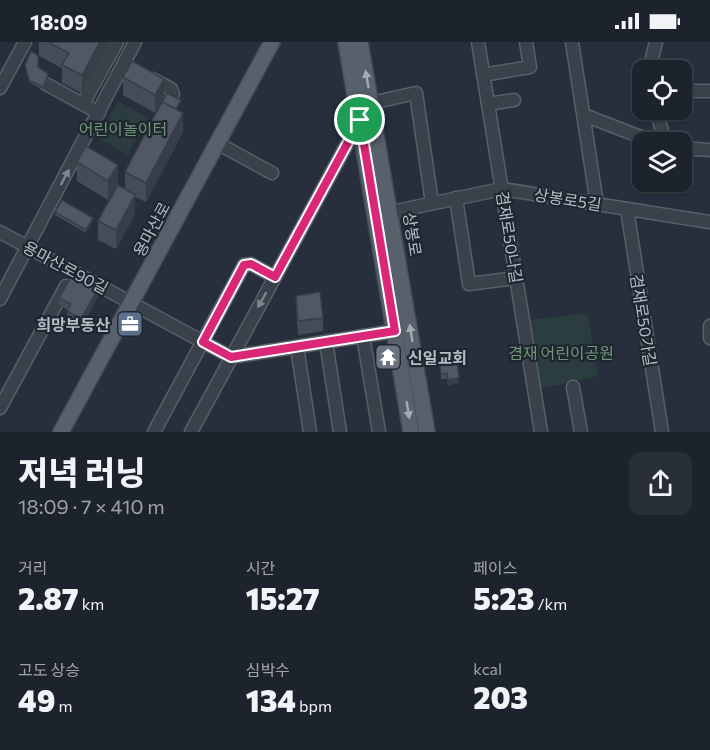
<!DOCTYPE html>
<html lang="ko">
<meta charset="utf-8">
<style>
:root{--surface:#1c232c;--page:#292f38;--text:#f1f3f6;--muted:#a0a4a9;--line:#3a4048}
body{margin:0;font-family:Commissioner,"Noto Sans KR",sans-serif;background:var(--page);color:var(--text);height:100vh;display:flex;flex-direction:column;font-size:22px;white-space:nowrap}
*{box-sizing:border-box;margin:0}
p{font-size:20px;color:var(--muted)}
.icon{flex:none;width:33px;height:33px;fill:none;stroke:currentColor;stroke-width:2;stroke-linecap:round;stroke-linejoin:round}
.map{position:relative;height:390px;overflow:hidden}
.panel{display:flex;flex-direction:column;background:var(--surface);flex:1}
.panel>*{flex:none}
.tools{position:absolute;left:632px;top:18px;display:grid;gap:12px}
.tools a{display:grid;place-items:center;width:60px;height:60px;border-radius:12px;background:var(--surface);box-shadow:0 2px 4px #0004,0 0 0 2px var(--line);font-size:30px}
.pin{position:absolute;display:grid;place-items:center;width:51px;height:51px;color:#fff;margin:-26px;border:3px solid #fff;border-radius:50%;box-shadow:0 2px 6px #0007}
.round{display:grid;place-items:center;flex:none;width:63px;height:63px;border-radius:12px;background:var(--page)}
.head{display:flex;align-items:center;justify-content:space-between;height:102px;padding:0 18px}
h1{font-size:33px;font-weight:800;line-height:45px}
.stats{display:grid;grid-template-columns:repeat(3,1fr);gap:9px;height:102px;padding:6px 18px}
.stats div{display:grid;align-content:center}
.stats b{font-size:30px;font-weight:800}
.stats small{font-size:16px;font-weight:400}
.stats p{font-size:16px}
.status{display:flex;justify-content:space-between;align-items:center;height:42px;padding:0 30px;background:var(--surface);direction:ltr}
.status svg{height:16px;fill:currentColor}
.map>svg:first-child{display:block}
.green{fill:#2b3d3e}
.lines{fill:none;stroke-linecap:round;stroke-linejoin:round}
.minor-casing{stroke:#585f69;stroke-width:15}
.major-casing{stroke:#434a54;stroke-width:18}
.minor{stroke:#3a414b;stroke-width:12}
.major{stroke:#58606b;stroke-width:15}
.wall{fill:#454c57}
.shaded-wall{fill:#383e47}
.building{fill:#505865;stroke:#383e47;stroke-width:1.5}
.oneway{fill:#a3aab4}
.oneway2{fill:#7e858f}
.route-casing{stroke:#fff;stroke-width:12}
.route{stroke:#db2777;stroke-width:8}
.labels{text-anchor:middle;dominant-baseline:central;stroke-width:4.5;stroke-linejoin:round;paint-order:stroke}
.park-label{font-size:16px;fill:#6f9578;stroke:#1f2630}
.street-label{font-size:16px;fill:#b6bcc6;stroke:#1f2630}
.poi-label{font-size:16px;font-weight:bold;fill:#b6bcc6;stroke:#1f2630;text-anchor:end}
</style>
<div class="status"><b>18:09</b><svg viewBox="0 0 49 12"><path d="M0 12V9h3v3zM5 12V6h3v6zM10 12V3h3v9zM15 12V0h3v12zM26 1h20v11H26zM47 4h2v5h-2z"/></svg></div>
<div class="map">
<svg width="710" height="390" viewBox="0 0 710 390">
<rect width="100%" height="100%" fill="#262f3b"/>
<g class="green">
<path d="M118 59 148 76 128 113 98 96Z"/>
<path d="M588 271 598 334 534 348 523 279Z"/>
</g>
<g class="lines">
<defs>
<g id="minor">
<path d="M478 0 541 390"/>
<path d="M572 0 597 162"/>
<path d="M649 28 656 0"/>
<path d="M483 33 530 25 526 0"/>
<path d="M152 37 171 47 173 52 166 69"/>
<path d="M46 42 99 71"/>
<path d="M0 46 25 0"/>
<path d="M681 49H710"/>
<path d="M371 61 416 51 432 161"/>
<path d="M83 62 117 0"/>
<path d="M488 62 514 58"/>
<path d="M656 68 665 100"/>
<path d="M584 73 654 100"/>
<path d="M217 101 272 131"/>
<path d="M681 106 710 108"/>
<path d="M456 156 469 242 516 236"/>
<path d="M627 167 662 390"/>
<path d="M391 170 502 147 710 180"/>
<path d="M0 190 231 315 395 289"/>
<path d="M0 257 135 0"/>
<path d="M710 284V296"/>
<path d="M363 294 379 390"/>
<path d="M326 300 340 390"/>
<path d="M297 305 310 390"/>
<path d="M573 345 581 390"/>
<path d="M0 366 66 244"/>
<path d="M154 390 244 223 251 222 275 235"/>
<path d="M191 390 360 78"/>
</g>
<g id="major">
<path d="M346 0 411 390"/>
<path d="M360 0 427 390"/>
<path d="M61 390 272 0"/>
</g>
</defs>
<use href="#minor" class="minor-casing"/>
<use href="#major" class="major-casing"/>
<use href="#minor" class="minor"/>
<use href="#major" class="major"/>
</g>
<g class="wall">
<path d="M39 0H110L82 51 62 41V26L39 14Z"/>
<path d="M25 23 38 25 48 35 43 48 29 40Z"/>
<path d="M123 35 164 55 155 71 123 53Z"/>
<path d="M181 60 177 67 183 90 146 160 135 155V172L116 207 98 198V179L125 147V130Z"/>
<path d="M77 120 118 142 108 158 77 139Z"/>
<path d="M55 170 93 178 86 191 55 173Z"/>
<path d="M99 253 81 285 67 277 68 268 59 263V256Z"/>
<path d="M296 254 323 276V289L298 293 296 267Z"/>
<path d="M440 322 459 341 448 343 447 337H441Z"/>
</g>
<g class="shaded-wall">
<path d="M100 0H110L82 51V33Z"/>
<path d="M164 37V55L155 71V53Z"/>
<path d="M183 71V90L146 160V141Z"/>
<path d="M118 123V142L108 158V139Z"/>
<path d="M135 153V172L116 207V188Z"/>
<path d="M93 176V178L86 191V188Z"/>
<path d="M99 245V253L81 285V277Z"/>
<path d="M459 336V341L448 343V338Z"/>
</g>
<g class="building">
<path d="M48 0H100L82 33 62 23 69 11Z"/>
<path d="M31 9 38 14V25L48 32 43 45 29 38 25 23Z"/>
<path d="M132 19 164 37 155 53 123 35Z"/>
<path d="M167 51 181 58 176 67 162 60 157 71Z"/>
<path d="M162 60 183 71 146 141 125 130Z"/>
<path d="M86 104 118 123 108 139 77 120Z"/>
<path d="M118 143 135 153 116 188 98 179Z"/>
<path d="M62 158 93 176 86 188 55 170Z"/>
<path d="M73 231 99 245 81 277 67 269 71 262 59 256Z"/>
<path d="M320 250 323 276 298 279 296 254Z"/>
<path d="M457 319 459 336 448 338 447 331 441 332 440 322Z"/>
</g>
<defs><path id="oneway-solid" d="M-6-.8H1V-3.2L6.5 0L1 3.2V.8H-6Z" transform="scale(1.5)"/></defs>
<g class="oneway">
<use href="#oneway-solid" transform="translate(367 37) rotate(-100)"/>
<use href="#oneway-solid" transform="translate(411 291) rotate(-99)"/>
<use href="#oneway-solid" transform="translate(408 368) rotate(81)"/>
</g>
<g class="oneway2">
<use href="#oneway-solid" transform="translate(65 135) rotate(-62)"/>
<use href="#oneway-solid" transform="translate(262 258) rotate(119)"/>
</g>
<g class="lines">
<defs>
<path id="route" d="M360 78 395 289 231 315 203 300 244 223 251 222 275 235Z"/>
</defs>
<use href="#route" class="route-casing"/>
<use href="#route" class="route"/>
</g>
<defs>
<symbol id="office-square" viewBox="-11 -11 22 22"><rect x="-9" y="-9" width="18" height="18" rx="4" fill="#5c6f8a" stroke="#1f2630"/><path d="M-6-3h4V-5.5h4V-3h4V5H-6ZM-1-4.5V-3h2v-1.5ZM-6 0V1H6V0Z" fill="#fff"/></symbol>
<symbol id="temple-square" viewBox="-11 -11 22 22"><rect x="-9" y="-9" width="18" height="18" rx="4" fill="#6b7280" stroke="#1f2630"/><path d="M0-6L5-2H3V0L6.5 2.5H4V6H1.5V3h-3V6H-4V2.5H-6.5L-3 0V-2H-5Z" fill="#fff"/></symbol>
</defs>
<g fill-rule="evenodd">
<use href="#office-square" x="115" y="267" width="30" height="30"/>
<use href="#temple-square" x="373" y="300" width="30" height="30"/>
</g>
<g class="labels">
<g class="park-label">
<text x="123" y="86">어린이놀이터</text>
<text x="561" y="310">겸재 어린이공원</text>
</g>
<g class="street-label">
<text transform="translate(568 157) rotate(9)">상봉로5길</text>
<text transform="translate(151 187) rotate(-62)">용마산로</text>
<text transform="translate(413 192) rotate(81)">상봉로</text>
<text transform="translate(510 195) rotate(81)">겸재로50나길</text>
<text transform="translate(66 225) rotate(28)">용마산로90길</text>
<text transform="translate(644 278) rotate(81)">겸재로50가길</text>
</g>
<g class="poi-label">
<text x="110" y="282">희망부동산</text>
<text x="408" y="315" text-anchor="start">신일교회</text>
</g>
</g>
</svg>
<div class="tools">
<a><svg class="icon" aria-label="locate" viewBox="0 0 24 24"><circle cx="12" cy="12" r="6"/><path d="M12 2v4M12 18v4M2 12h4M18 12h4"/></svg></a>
<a><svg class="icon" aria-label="layers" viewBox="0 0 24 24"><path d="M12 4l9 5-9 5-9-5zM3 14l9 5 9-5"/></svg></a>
</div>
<div class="pin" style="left:360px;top:78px;background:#1e9e55"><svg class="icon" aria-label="arrive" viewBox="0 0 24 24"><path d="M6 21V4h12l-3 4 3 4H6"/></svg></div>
</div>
<section class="panel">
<div class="head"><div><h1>저녁 러닝</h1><p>18:09 · 7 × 410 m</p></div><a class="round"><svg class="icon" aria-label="share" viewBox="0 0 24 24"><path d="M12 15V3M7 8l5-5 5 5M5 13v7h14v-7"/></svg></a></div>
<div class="stats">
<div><p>거리</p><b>2.87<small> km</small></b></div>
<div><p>시간</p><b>15:27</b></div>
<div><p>페이스</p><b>5:23<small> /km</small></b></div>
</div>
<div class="stats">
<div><p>고도 상승</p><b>49<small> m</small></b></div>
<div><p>심박수</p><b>134<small> bpm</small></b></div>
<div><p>kcal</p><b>203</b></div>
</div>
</section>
